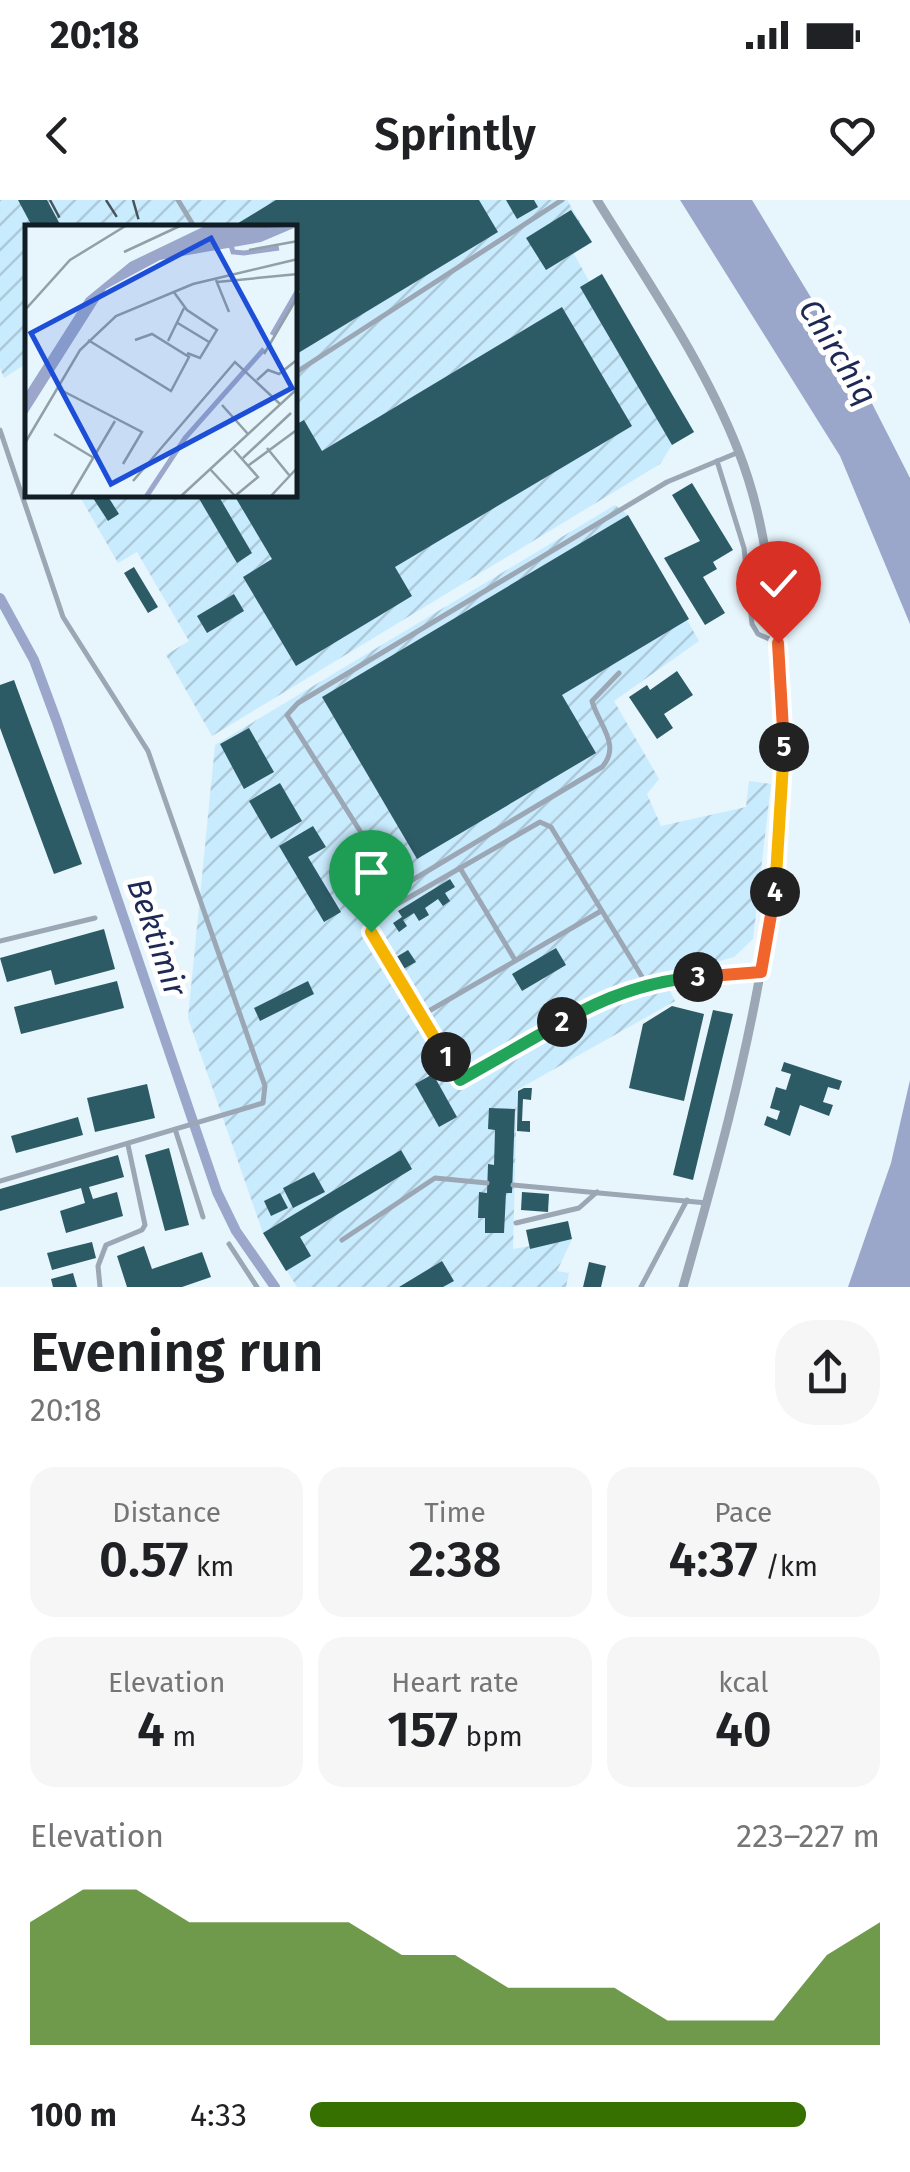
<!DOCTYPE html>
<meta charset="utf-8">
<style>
:root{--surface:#fff;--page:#f6f6f6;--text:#202124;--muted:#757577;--accent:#357000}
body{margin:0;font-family:"Fira Sans",sans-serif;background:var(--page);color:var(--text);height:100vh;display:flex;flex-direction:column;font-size:38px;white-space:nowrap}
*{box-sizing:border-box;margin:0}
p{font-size:32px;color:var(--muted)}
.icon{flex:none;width:55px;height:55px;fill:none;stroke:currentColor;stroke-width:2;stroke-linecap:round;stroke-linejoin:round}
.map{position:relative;height:1087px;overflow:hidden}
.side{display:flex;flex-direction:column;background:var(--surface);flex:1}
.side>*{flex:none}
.pin{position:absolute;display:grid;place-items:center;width:85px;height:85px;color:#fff;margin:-102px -42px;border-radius:50% 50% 50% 0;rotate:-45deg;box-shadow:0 0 10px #0007}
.pin .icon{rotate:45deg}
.km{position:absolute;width:50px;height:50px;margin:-25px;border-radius:50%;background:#222;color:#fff;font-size:28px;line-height:50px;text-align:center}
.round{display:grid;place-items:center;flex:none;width:105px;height:105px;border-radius:40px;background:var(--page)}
.head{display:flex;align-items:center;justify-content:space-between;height:170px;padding:0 30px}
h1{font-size:55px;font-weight:600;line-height:75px}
.figures{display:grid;grid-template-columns:repeat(3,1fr);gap:15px;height:170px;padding:10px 30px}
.figures div{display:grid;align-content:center;border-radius:25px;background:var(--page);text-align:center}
.figures b{font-size:50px;font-weight:600}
.figures small{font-size:28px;font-weight:400}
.figures p{font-size:28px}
.chart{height:280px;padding:20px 30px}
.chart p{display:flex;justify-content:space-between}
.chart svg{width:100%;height:180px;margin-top:10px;fill:var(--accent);opacity:.7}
ul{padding:0 30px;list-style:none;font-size:32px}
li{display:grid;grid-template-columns:160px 120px 1fr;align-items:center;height:75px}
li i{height:25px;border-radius:12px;background:var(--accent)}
.status{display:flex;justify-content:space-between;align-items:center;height:70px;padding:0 50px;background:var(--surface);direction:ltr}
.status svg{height:28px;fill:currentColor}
header{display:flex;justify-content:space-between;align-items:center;height:130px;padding:0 30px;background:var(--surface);font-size:45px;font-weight:600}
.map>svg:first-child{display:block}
.industrial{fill:url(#industrial-furrows)}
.water{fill:#9ba7ca}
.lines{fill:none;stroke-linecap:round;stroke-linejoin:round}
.canal{stroke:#9ba7ca;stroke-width:10}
.building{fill:#2d5b65}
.lane{stroke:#9ba7b4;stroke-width:5}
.street{stroke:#9ba7b4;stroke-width:9}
.rail{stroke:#47545b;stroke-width:2.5;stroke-dasharray:20 10;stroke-linecap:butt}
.split-1-casing{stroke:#fff;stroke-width:20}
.split-2-casing{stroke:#fff;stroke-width:20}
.split-3-casing{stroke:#fff;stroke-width:20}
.split-4-casing{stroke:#fff;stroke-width:20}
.split-5-casing{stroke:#fff;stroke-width:20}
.split-6-casing{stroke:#fff;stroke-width:20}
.split-1{stroke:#f5b400;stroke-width:12}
.split-2{stroke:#22a559;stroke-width:12}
.split-3{stroke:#22a559;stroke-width:12}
.split-4{stroke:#f0652b;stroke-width:12}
.split-5{stroke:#f5b400;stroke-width:12}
.split-6{stroke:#f0652b;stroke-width:12}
.labels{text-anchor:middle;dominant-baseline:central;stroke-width:10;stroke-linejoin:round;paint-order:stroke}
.water-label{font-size:32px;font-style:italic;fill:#1e2855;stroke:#fff}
.inset-river{fill:none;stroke:#9ba7ca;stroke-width:5}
.inset-road{fill:none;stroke:#919fa6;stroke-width:2.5}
.view{fill:#1d4ed8;fill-opacity:0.15;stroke:#1d4ed8;stroke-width:5}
.inset-edge{fill:none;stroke:#101d24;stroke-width:5}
</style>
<div class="status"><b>20:18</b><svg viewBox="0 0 49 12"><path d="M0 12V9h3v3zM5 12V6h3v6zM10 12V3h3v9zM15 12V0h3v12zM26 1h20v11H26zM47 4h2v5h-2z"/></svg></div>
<header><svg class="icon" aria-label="back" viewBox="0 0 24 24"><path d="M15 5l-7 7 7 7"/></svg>Sprintly<svg class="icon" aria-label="heart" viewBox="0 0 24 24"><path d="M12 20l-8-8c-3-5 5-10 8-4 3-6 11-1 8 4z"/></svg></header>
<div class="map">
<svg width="910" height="1087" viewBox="0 0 910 1087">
<defs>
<pattern id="industrial-furrows" width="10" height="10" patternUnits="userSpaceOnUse" patternTransform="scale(2.5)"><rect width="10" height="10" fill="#c9ebfe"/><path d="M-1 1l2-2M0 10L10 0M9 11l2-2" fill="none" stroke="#acc9da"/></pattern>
</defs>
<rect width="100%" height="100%" fill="#e7f5fc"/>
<g class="industrial">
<path d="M0 0H567L592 42 574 54 589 81 602 74 694 232 672 245 660 264 212 536 166 455 189 441 137 352 118 363 79 295H295V28H28L27 163 4 178 0 168Z"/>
<path d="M615 305 628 315 699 441 614 501 659 579 647 594 661 626 746 607 749 581 771 584 753 739 734 757 663 777 675 801 517 890 513 1049 572 1039 557 1071 569 1073 566 1087H297L263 1033 188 818 215 545Z"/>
</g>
<g class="water">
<path d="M680 0H752L856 172 910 278V424L840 256Z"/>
<path d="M910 880V1087H848L891 963Z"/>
</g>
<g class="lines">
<path class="canal" d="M0 398 34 460 57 522 217 992 236 1031 275 1087"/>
</g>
<g class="building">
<path d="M18 0H47L62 28H33Z"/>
<path d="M276 0H479L498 32 295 155V28H230Z"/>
<path d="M506 0H534L538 7 517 19Z"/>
<path d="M571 10 592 42 546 70 526 38Z"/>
<path d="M602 74 694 232 672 245 580 87Z"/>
<path d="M562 107 632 226 395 367 412 396 296 466 243 377 272 359 234 295H295V225L304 220 322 251Z"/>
<path d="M692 283 733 350 713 362 717 369 703 377 725 413 705 425 664 358 700 341 672 295Z"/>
<path d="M91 295H107L119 314 108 321Z"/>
<path d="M218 295 252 353 237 363 198 297Z"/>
<path d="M628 315 689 419 562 495 596 553 417 659 322 497Z"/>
<path d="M134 367 158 407 148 413 124 373Z"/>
<path d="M234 394 244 411 207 433 197 416Z"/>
<path d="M677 471 693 495 664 514 673 528 657 539 629 497 647 485 650 490Z"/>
<path d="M14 480 82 664 54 674 0 528V485Z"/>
<path d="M249 528 274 572 244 589 220 544Z"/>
<path d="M280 583 302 621 271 639 249 601Z"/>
<path d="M313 626 326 647 308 657 341 712 324 722 279 646Z"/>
<path d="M450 679 455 687 445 693 450 701 443 706 438 699 425 708 429 715 419 721 414 713 403 720 407 726 399 732 393 723 402 717 398 711Z"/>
<path d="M104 729 115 769 55 785 51 770 7 782 0 758Z"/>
<path d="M556 748 566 765 522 791 512 774Z"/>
<path d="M408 750 416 762 400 771 393 759Z"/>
<path d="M117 781 124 808 21 834 14 807Z"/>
<path d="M308 781 314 794 260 821 254 808Z"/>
<path d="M672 806 704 814 684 901 629 888 643 824Z"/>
<path d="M713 810 733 814 693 980 673 975Z"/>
<path d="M784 862 842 881 839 890 828 887 823 902 833 905 829 916 800 905 790 936 764 925 767 916 777 920 780 911 770 908 776 887 786 890 791 874 781 871Z"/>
<path d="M433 874 457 917 439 927 415 884Z"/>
<path d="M147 884 155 918 95 932 87 898Z"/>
<path d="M524 888H532L531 900 523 899 522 921H530V932L517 931 518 891Z"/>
<path d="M489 908 515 909 512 993H506L504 1033H485V1018H478L479 992 487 993 488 964 494 965 495 930 488 929Z"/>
<path d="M78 917 83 935 16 953 11 936Z"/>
<path d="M169 948 189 1025 165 1031 145 955Z"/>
<path d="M401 950 412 969 300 1037 311 1056 286 1071 263 1033Z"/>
<path d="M118 955 124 977 89 987 93 999 117 992 123 1016 66 1033 60 1011 85 1003 81 988 0 1011V989Z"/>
<path d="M314 972 325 992 293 1008 283 988Z"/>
<path d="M522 992 549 994 548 1012 521 1010Z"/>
<path d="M280 993 288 1008 271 1016 264 1001Z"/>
<path d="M568 1021 572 1039 530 1049 526 1030Z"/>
<path d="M92 1042 96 1058 52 1070 47 1053Z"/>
<path d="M144 1046 152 1069 202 1052 211 1077 182 1087H127L117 1056Z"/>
<path d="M442 1061 454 1081 443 1087H399Z"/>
<path d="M589 1062 606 1066 601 1087H583Z"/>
<path d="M73 1073 77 1087H53L51 1079Z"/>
</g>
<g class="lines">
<g class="lane">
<path d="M178 0 195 28"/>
<path d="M295 173 562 0"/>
<path d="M0 230 63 417 148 551 265 886 263 903 0 981"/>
<path d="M717 261 744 348 752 424 758 434 776 442"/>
<path d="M619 473 592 501C598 524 622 545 602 567L404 685 389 677 287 515 298 503 667 282 739 252"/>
<path d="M460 668 515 760"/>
<path d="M0 741 95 718"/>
<path d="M647 785 551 627 540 622 375 717 371 733 460 881C524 844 588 799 661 781 692 773 728 775 761 772"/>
<path d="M422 815 601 711"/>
<path d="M176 932 203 1017"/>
<path d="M513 985 707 1003"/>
<path d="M516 1023 579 1008 597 992"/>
<path d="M342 1040 435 978 487 983"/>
<path d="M229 1044 257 1087"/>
<path d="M100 1087 98 1066 106 1045 142 1030 145 1025 128 945"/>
<path d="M641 1087 687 1000"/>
</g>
<path class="street" d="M597 0C647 81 703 161 738 250 759 303 767 355 774 411 803 651 748 858 683 1087"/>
<g class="rail">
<path d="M50 0 65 28"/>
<path d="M106 0 124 28"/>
<path d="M133 0 141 28"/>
</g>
</g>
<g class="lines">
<defs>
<path id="split-1" d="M371 732 446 857"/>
<path id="split-2" d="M446 857 460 880 562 822"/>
<path id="split-3" d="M562 822C604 797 649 781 698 777"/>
<path id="split-4" d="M698 777 761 772 775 692"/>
<path id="split-5" d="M775 692 784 547"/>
<path id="split-6" d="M778 443 784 547"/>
</defs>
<use href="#split-1" class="split-1-casing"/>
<use href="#split-2" class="split-2-casing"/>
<use href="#split-3" class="split-3-casing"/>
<use href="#split-4" class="split-4-casing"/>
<use href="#split-5" class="split-5-casing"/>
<use href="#split-6" class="split-6-casing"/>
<use href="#split-1" class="split-1"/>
<use href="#split-2" class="split-2"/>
<use href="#split-3" class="split-3"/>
<use href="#split-4" class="split-4"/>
<use href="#split-5" class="split-5"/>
<use href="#split-6" class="split-6"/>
</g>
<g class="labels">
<g class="water-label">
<text transform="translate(838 152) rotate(58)">Chirchiq</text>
<text transform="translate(157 737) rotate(71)">Bektimir</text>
</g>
</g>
<g transform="translate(25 25)">
<rect width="272" height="272" fill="#e7f5fc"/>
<path d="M182 0 269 3 236 17 135 35 81 64 0 192V169L61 73 105 37Z" fill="#9ba7ca"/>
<path class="inset-river" d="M205 17 208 27 219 28 254 23M247 110 273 65M121 272 160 213 239 124"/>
<path class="inset-road" d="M224 25 273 16M99 27 157 0M191 55 204 87M192 57 273 49M148 66 162 85 192 105 175 133 162 128M0 85 45 35 102 0M151 97 184 117M63 115 146 166 164 132 127 109 110 115M143 116 159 83M239 129 273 71M232 155 243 145 254 149 273 134M32 163 117 207 98 239M197 180 223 209M29 209 69 233M0 218 55 125 91 91 168 59 273 34M242 223 264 250M209 225 233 252 210 271M218 233 266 188M224 240 273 204M185 244 210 271M108 256 210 137 255 179M45 272 90 196M155 272 273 163M245 272 273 242"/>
<path class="view" d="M186 13 267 163 86 259 6 108Z"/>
<rect width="272" height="272" class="inset-edge"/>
</g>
</svg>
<div class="pin" style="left:371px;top:732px;background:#1e9e55"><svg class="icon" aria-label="arrive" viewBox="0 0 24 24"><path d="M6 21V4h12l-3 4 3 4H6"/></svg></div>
<div class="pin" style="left:778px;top:443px;background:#d93025"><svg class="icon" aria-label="check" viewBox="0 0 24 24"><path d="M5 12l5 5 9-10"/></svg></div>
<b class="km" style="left:446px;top:857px">1</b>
<b class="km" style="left:562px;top:822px">2</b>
<b class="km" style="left:698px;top:777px">3</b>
<b class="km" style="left:775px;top:692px">4</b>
<b class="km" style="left:784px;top:547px">5</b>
</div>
<section class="side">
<div class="head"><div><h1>Evening run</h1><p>20:18</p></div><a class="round"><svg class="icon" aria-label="share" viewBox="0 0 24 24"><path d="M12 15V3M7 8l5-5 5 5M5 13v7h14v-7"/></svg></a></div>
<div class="figures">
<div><p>Distance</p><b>0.57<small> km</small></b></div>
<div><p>Time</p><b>2:38</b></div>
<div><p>Pace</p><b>4:37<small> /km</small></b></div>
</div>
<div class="figures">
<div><p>Elevation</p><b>4<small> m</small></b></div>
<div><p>Heart rate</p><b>157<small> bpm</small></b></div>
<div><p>kcal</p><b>40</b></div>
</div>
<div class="chart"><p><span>Elevation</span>223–227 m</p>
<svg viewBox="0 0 160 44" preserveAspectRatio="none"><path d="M0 44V14L10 6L20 6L30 14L40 14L50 14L60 14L70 22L80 22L90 30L100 30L110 30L120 38L130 38L140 38L150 22L160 14V44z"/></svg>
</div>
<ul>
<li><b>100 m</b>4:33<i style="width:87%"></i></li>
</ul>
</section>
